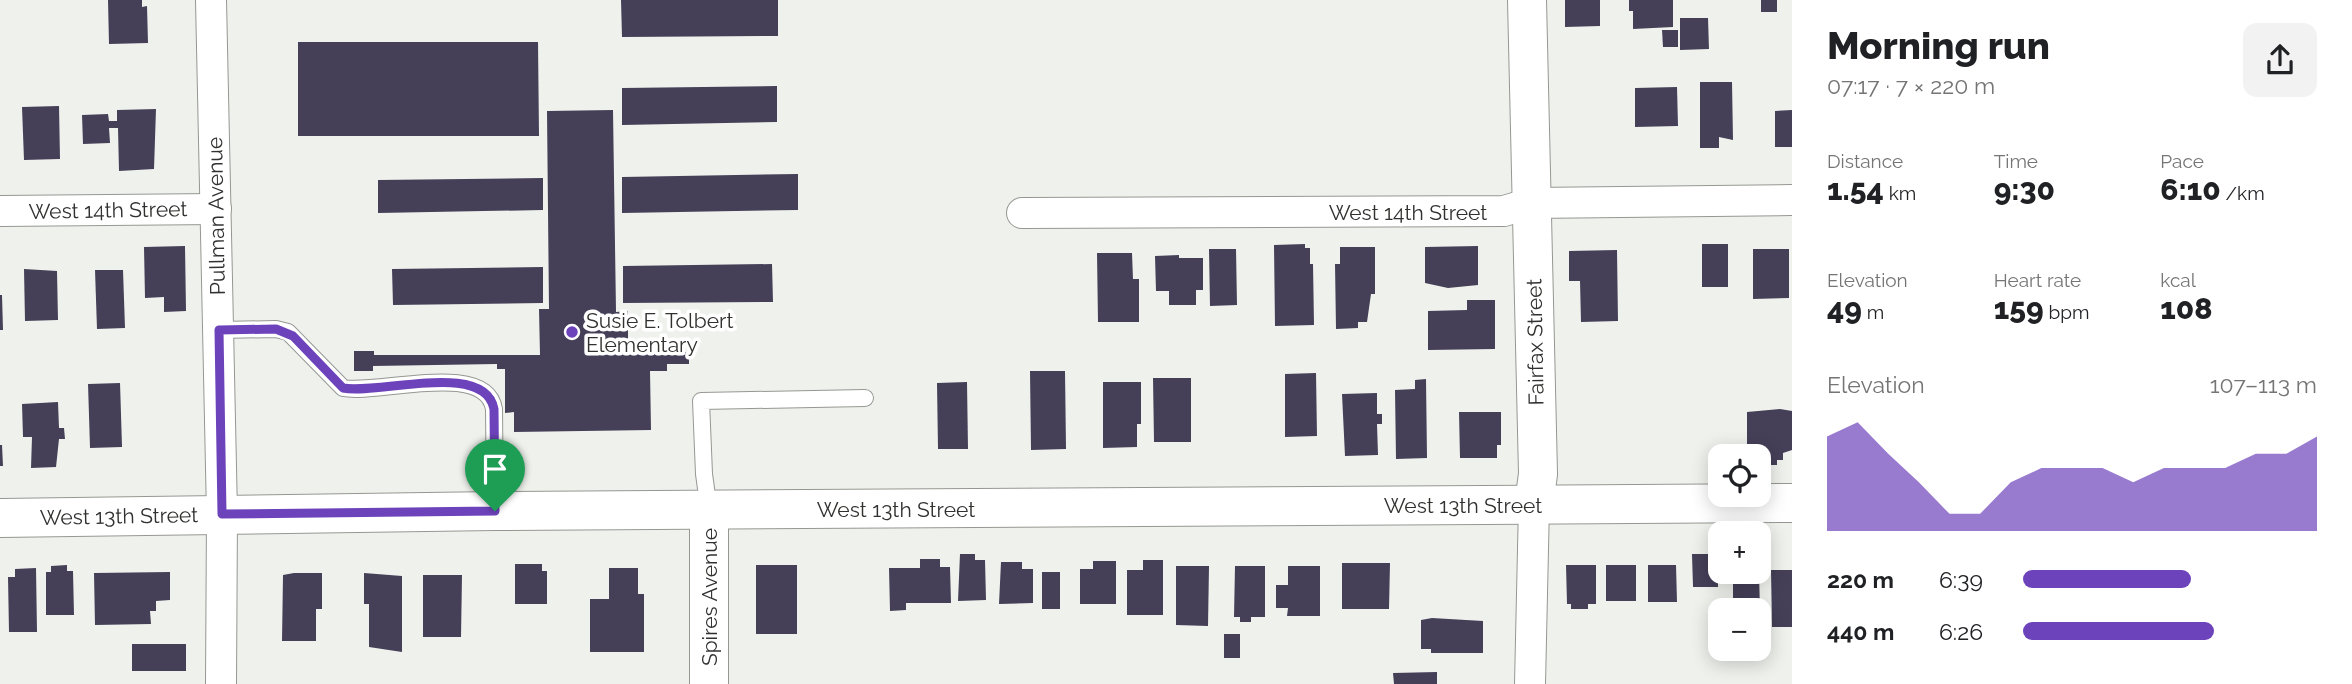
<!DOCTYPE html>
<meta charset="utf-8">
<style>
:root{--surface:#fff;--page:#f2f2f2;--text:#202124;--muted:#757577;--accent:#6d43bb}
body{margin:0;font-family:Raleway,sans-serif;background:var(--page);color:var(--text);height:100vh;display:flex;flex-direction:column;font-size:26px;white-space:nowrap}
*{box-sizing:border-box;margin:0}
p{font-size:23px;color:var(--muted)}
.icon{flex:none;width:38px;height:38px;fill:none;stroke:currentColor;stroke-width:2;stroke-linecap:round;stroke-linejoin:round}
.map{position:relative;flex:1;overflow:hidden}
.sheet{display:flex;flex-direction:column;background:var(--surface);width:560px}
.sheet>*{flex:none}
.fabs{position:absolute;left:1708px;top:444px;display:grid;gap:14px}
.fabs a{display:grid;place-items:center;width:63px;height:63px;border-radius:14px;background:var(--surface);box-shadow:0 4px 18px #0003;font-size:35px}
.pin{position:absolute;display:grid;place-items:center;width:60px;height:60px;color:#fff;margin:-72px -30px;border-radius:50% 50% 50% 0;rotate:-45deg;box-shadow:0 0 7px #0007}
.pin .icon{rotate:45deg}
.round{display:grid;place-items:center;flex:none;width:74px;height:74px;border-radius:14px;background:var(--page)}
.head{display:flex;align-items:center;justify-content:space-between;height:119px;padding:0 35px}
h1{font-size:38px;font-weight:800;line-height:52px}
.metrics{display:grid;grid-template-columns:repeat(3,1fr);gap:10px;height:119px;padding:7px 35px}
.metrics div{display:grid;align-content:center}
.metrics b{font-size:30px;font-weight:800}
.metrics small{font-size:19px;font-weight:400}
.metrics p{font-size:19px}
.chart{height:196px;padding:14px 35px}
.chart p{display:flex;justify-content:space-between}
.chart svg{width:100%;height:126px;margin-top:7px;fill:var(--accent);opacity:.7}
ul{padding:0 35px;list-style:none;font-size:23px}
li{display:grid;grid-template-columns:112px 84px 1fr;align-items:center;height:52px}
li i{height:18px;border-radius:9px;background:var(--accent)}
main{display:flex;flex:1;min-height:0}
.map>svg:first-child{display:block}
.building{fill:#453f58}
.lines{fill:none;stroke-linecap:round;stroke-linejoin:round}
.lane-casing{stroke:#959892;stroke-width:18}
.street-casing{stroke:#959892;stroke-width:32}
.secondary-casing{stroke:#959892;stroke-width:40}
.lane{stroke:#fff;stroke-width:16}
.street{stroke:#fff;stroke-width:30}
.secondary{stroke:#fff;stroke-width:38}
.route-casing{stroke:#fff;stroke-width:14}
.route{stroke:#6d43bb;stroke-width:9}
.poi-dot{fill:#6d43bb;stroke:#fff;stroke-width:2.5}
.labels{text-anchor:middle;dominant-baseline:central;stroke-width:7;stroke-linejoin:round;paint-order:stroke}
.street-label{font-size:21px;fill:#313230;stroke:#fff}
.poi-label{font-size:21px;fill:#313230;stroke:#fff;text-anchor:start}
</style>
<main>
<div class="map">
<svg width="1792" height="684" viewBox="0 0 1792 684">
<rect width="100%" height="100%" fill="#eff2ec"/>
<g class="building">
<path d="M108 0H142V7L147 6 148 43 109 44Z"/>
<path d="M621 0H778V36L622 37Z"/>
<path d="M1565 0H1600V26L1565 27Z"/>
<path d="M1629 0H1673V27L1633 29V11H1629Z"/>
<rect x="1761" y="0" width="16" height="12"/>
<path d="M1680 18H1708L1709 49 1680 50Z"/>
<path d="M1662 30H1678V47H1663Z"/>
<path d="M298 42H538L539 136H298Z"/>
<path d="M1700 82H1732L1733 140 1719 137V148H1700Z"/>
<path d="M777 86V122L622 125V88Z"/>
<path d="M1677 87 1678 126 1635 127V88Z"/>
<path d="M59 106 60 159 24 160 22 107Z"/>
<path d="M156 109 154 169 119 171 118 128H109L110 143 83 144 82 115 108 114 109 121H117V110Z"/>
<path d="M613 110 616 312 628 311V353L689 352V364H667V371H650L651 430 514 432V412L505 413V369H497V364L373 366V371H354V351H374V355H540L539 309H549L547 111Z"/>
<path d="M1792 110V147H1775V111Z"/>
<path d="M798 174V210L622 213V177Z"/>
<path d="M543 178V210L378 213V180Z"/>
<path d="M1305 244V248H1310V264H1313L1314 325 1275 326 1274 245Z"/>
<rect x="1702" y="244" width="26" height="43"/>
<path d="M185 246 186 311 164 312V297L145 298 144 247Z"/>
<path d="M1478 246V285L1448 288 1425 283V247Z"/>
<path d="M1340 247H1375V294H1371L1367 322H1358V328L1336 329 1335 264H1340Z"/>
<path d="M1209 249H1236L1237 305 1210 306Z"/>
<path d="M1753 249H1789V298L1753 299Z"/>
<path d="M1617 250 1618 321 1581 322 1580 281H1569V251Z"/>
<path d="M1097 253H1132L1133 279H1139V322H1098Z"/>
<path d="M1179 255V258H1203V290H1196V305H1169V291H1156L1155 256Z"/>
<path d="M772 264 773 302 623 303V266Z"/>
<path d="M543 267V303L393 305 392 269Z"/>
<path d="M24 269 57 271 58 320 25 321Z"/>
<path d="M95 270H123L125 328 97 329Z"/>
<path d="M0 295H2L3 330H0Z"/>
<path d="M1467 300H1495V349L1428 350V311L1467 310Z"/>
<path d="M1030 371H1065L1066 449 1031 450Z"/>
<path d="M1316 373 1317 436 1285 437V374Z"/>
<path d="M1153 378H1191V442H1154Z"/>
<path d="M1426 379 1427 458 1396 459 1395 390 1415 389V380Z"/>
<path d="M967 382 968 449H938L937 383Z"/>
<path d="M1103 382H1141V424H1137V447L1103 448Z"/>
<path d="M120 383 122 447 90 448 88 384Z"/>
<path d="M1377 393V414H1382V424H1377L1378 455 1345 456 1342 394Z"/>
<path d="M58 402 59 428H64L65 439H59L56 467 31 468 32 437H23L22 404Z"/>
<path d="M1780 409 1792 411V450L1783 453V460H1777V465H1764L1757 453 1747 451V412Z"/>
<path d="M1459 412H1501V445H1497V458H1460Z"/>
<path d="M0 445H2L3 466H0Z"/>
<path d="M960 554H975V560H985L986 600 958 601Z"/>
<path d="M1692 554H1718V587H1693Z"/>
<path d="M920 559H940V567H950L951 603H906V610L890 611 889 568H920Z"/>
<path d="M1143 560H1163V615H1127V570H1143Z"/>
<path d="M1093 561H1116V604H1080V569H1093Z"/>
<path d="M1001 562H1022V569H1033V603L999 604Z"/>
<path d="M1342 563H1390L1389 609H1342Z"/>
<path d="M515 564H542V571H547V604H515Z"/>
<path d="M67 565V571H73L74 615H46V572H51V566Z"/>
<rect x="756" y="565" width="41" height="69"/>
<path d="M1566 565H1596V604H1588V609H1571V604H1567Z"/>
<rect x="1606" y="565" width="30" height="36"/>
<path d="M1648 565H1676L1677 602H1648Z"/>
<path d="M1176 566H1209L1208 626 1176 625Z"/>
<path d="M1235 566H1265V617H1251V622H1240V617H1234Z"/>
<path d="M1288 566H1320V616H1287L1288 608H1276V585H1288Z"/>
<path d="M36 568 37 632H9L8 577H15V569Z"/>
<path d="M609 568H638V594H644V652H590V599H609Z"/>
<path d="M1771 570H1792V627H1772Z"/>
<path d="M170 572V600L156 601V611H150L151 624 95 625 94 573Z"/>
<rect x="1042" y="572" width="18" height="37"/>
<path d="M1733 572H1759L1760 611H1733Z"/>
<path d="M294 573H322V609H316V641H282L283 575Z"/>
<path d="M364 573 402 576V652L369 647V604H364Z"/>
<path d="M423 575H462L461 637H423Z"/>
<path d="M1432 618 1483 621V653H1431V649H1421V620Z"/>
<rect x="1224" y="634" width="16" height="24"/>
<rect x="132" y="644" width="54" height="27"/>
<path d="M1437 672V684H1394L1393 673Z"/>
</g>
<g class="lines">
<defs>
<g id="lane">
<path d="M219 330 276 329 288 332 343 388C377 395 486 360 494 409L495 511"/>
<path d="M709 510 704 474 701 401 865 398"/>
</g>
<g id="street">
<path d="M211 0 222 514 221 684"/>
<path d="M0 211 216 209"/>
<path d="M1022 213 1504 211 1531 203 1792 200"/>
<path d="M1530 684 1534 504"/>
</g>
<g id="secondary">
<path d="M1527 0 1538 474 1534 504"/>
<path d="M0 518 495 511 1792 503"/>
<path d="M709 684V510"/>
</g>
</defs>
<use href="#lane" class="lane-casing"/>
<use href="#street" class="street-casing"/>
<use href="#secondary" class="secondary-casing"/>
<use href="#lane" class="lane"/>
<use href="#street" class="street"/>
<use href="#secondary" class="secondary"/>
</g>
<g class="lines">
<defs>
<path id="route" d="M276 329 293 336 343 388C378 395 485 360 494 409L495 511 222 514 219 330Z"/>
</defs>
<use href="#route" class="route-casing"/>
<use href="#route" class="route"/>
</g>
<circle class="poi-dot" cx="572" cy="332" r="7"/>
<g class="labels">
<g class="street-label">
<text transform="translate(108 210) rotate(-1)">West 14th Street</text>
<text x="1408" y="212">West 14th Street</text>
<text transform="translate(216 216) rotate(-91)">Pullman Avenue</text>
<text transform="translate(1535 342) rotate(-91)">Fairfax Street</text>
<text x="1463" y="505">West 13th Street</text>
<text x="896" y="509">West 13th Street</text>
<text transform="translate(119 516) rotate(-1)">West 13th Street</text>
<text transform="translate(709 597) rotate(-90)">Spires Avenue</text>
</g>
<g class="poi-label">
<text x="586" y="320">Susie E. Tolbert<tspan x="586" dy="24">Elementary</tspan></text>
</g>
</g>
</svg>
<div class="fabs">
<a><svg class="icon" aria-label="locate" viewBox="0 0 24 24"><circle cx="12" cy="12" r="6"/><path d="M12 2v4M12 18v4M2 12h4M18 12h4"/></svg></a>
<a>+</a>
<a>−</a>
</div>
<div class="pin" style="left:495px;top:511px;background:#1e9e55"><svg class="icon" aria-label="arrive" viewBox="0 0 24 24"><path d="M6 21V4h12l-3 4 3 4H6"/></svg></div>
</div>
<section class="sheet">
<div class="head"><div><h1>Morning run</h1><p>07:17 · 7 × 220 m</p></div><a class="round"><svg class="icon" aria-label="share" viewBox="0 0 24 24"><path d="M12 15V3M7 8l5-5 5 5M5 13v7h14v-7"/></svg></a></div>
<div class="metrics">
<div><p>Distance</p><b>1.54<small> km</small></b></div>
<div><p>Time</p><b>9:30</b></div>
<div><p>Pace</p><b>6:10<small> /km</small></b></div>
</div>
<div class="metrics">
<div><p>Elevation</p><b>49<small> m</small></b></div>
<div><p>Heart rate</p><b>159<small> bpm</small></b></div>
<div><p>kcal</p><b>108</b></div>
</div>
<div class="chart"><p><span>Elevation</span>107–113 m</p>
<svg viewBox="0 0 160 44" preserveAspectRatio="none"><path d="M0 44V11L10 6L20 17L30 27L40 38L50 38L60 27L70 22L80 22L90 22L100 27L110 22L120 22L130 22L140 17L150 17L160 11V44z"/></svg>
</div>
<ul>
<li><b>220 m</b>6:39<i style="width:57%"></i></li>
<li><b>440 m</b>6:26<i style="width:65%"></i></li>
</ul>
</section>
</main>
